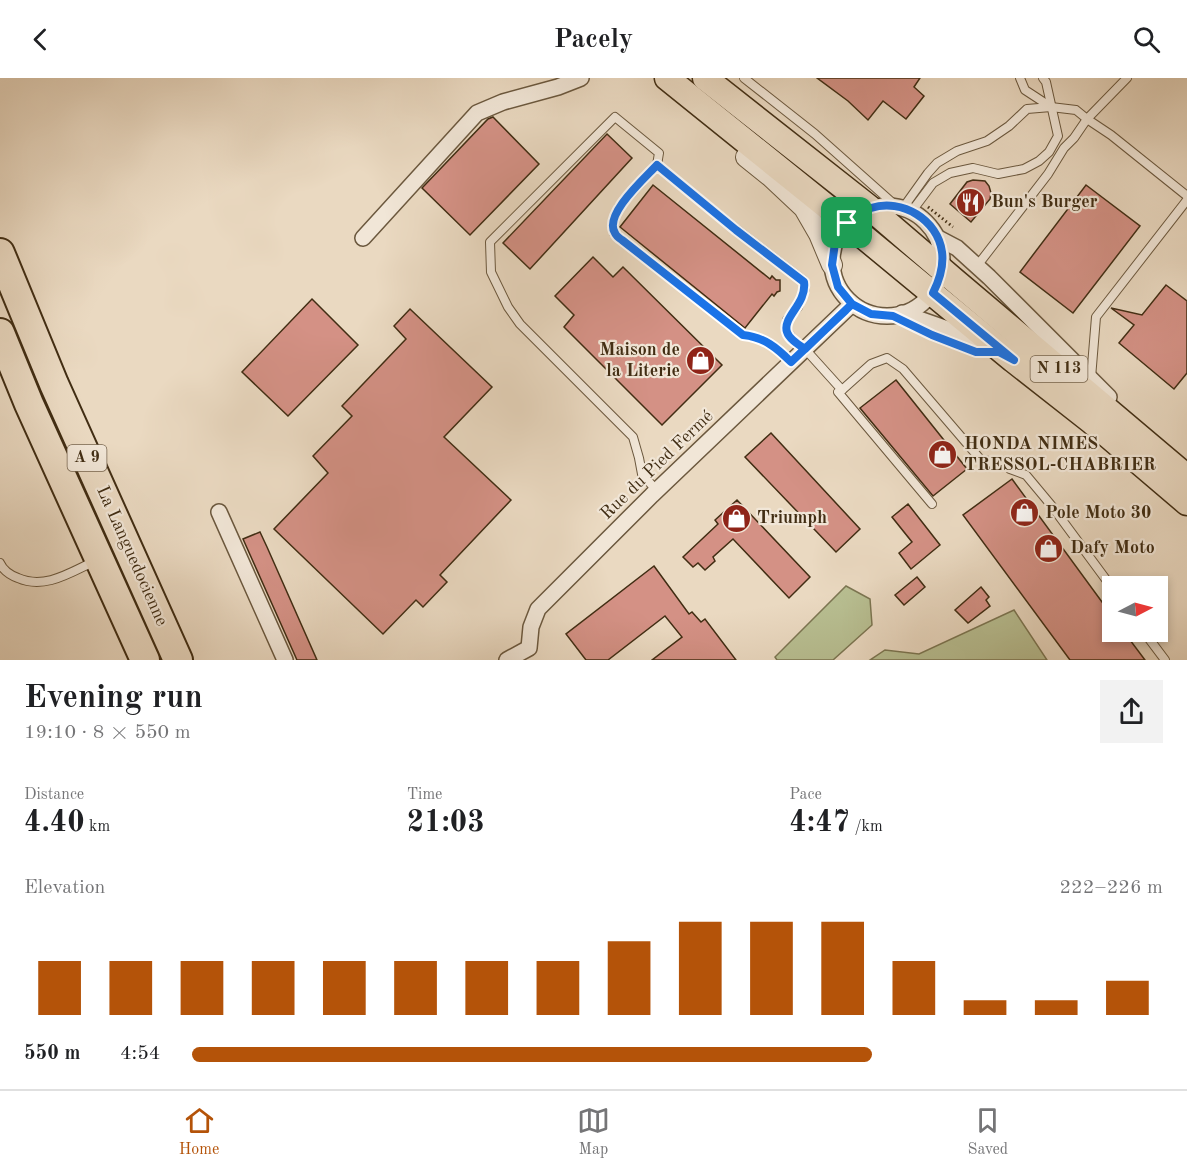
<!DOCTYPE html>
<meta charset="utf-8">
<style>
:root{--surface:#fff;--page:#f2f2f2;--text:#202124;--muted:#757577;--line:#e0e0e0;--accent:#b45309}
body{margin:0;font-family:"Old Standard TT",serif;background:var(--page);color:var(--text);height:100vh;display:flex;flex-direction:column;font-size:22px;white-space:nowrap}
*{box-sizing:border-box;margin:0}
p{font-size:20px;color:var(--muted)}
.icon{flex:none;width:33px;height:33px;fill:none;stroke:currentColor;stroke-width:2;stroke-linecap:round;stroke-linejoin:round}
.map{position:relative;height:582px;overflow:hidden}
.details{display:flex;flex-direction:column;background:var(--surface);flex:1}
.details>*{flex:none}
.needle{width:39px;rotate:84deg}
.fabs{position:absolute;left:1102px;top:498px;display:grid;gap:12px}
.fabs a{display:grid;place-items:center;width:66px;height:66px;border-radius:0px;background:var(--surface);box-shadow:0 3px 9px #0003;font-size:30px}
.pin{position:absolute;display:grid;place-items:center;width:51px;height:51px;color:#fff;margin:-26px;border-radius:12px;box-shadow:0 3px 9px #0006}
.round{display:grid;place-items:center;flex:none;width:63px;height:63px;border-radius:0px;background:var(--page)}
.overview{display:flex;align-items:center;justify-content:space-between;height:102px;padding:0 24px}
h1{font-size:33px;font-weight:600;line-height:45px}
.metrics{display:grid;grid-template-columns:repeat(3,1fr);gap:9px;height:102px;padding:6px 24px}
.metrics div{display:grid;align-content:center}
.metrics b{font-size:30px;font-weight:600}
.metrics small{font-size:16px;font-weight:400}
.metrics p{font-size:16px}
.chart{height:168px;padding:12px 24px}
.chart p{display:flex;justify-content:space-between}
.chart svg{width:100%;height:108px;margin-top:6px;stroke:var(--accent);stroke-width:6}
ul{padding:0 24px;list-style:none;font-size:20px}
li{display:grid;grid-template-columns:96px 72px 1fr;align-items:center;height:45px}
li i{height:15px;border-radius:8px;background:var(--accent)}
header{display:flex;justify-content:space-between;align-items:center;height:78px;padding:0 24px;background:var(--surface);font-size:27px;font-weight:600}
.menu{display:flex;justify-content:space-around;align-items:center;height:84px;border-top:2px solid var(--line);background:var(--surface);font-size:16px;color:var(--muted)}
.menu a{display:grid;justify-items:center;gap:3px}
.menu .on{color:var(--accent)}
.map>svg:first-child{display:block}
.green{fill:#b8bf92;stroke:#7c7652;stroke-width:1.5}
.building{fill:#d49185;stroke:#412d13;stroke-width:1.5}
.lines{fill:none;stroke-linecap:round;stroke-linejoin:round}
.service-casing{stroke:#6b583e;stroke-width:10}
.minor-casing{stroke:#6b583e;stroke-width:18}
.tertiary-casing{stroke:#6b583e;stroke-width:22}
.primary-casing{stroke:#412d13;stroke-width:27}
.motorway-casing{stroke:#412d13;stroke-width:32}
.path{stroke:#412d13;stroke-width:3;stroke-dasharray:1.5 3;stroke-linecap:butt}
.service{stroke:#f1e6d7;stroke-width:8}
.minor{stroke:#f1e6d7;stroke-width:15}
.tertiary{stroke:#f1e6d7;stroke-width:20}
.primary{stroke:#ead9c1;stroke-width:24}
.motorway{stroke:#ead9c1;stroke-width:28}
.route-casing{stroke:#fff;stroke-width:12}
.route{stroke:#1a73e8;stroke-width:8}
.labels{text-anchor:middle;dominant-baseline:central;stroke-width:4.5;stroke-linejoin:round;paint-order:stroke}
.shield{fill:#f1e6d7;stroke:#76644e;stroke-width:1.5}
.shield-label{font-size:16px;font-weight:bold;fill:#412d13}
.poi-label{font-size:18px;font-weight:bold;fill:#412d13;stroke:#f1e6d7;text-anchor:start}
.street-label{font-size:18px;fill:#412d13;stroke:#f1e6d7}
</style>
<header><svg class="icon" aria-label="back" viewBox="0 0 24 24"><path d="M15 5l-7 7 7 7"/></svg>Pacely<svg class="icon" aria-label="search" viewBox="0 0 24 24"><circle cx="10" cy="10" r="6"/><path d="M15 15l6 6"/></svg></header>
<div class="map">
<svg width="1187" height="582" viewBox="0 0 1187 582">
<rect width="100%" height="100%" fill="#ead9c1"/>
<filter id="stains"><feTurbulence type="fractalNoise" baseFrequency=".00333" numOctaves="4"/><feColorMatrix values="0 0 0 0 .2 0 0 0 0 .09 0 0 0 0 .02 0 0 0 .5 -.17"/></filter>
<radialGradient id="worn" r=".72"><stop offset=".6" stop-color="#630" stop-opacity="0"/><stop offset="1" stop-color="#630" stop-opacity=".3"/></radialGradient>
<g class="green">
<path d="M846 508 870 521 872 547 833 582H777L775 579Z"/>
<path d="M1014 532 1047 582H870L885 572 919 576Z"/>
</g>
<g class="building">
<path d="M817 0H920L914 9 924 18 906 41 883 23 868 42 848 23Z"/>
<path d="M493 39 539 86 470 157 422 110 488 41Z"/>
<path d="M607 56 632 80 530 191 503 165Z"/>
<path d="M973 102 985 103 989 108 991 115 990 121 971 144 950 126 967 104Z"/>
<path d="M653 107 770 201 772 198 776 202H780V213L777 214 774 218 772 216 745 250 620 149Z"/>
<path d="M1086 107 1140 148 1073 235 1020 194Z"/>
<path d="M593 179 613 199 623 189 722 287 662 347 564 249 574 237 555 218Z"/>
<path d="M1166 207 1187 223V295L1174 311 1119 265 1134 247 1111 230 1142 237Z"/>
<path d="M312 221 358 267 288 338 242 294Z"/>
<path d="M410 231 492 309 444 359 511 422 440 497 447 504 423 529 416 522 383 556 274 451 328 395 313 378 352 338 342 328 406 261 394 248Z"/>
<path d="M896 302 967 391 933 418 860 330Z"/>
<path d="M771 355 860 451 836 474 745 379Z"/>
<path d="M1012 401 1113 539V554H1124L1145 582H1070L963 437Z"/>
<path d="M737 422 810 499 789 520 733 461 713 479 715 483 705 492 698 485 693 489 683 479 718 446 715 442Z"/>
<path d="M908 426 940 467 911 491 899 475 912 464 892 439Z"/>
<path d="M260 454 267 469 317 582H297L243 461Z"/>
<path d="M654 488 689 536 692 534 701 544 705 541 736 582H652L682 559 665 538 608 582H586L566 556Z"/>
<path d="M917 499 925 509 904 527 895 517Z"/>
<path d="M981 509 989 519 986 522 990 528 968 545 955 532Z"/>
</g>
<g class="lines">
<defs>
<g id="service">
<path d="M744 0 815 56 896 128"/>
<path d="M1020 0 1025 12 1051 29"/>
<path d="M657 87 659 75 615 39 490 164 491 194 508 229 520 246 633 359 639 380 642 396 657 413"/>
<path d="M903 130 928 95 937 85 957 73 987 63 1009 48 1027 31 1051 29 1076 32 1087 41 1111 57 1187 118"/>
<path d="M912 133 933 105 950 95 973 90 998 96 1024 91 1039 83 1049 74 1058 58 1046 4 1043 0"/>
<path d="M977 188 1048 96 1064 70 1074 60 1087 41 1127 0"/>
<path d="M893 238 932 257 976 274H995"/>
<path d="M791 284C777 270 764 259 743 257L614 155 613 144 619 129 657 87 736 151 804 203 805 211 798 229 787 242V253L793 262 805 271 842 312 871 286 887 280 903 291 981 382 1005 385 1010 391 1026 397 1051 427 1113 511"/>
<path d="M1091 300 1096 239 1187 122"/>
<path d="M842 312 838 314 932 426"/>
<path d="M0 485C3 492 10 497 18 500 45 512 71 494 95 483"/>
<path d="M1144 554 1165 582"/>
</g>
<g id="minor">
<circle cx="887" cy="183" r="55"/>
<path d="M363 160 477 35 503 24 558 9 581 0"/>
<path d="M938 160 957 170 989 199 1109 319"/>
<path d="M902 235 959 255 981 265"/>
<path d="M219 434 285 582"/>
<path d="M507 582 529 570 531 549 538 531 652 417 852 226"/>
</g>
<path id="tertiary" d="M746 79 771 99 804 130 819 156 832 187"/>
<g id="primary">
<path d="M667 0 847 145 1013 282 1092 344 1187 425"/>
<path d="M705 0 870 130 954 202 1187 399"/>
</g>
<g id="motorway">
<path d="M0 175 54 306 178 582"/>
<path d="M0 255 29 326 145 582"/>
</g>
</defs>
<use href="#service" class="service-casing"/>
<use href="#minor" class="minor-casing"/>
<use href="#tertiary" class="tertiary-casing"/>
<use href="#primary" class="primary-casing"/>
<use href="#motorway" class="motorway-casing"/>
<path class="path" d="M928 129 953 149"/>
<use href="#service" class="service"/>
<use href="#minor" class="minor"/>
<use href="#tertiary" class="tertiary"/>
<use href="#primary" class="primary"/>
<use href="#motorway" class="motorway"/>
</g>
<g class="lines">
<defs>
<path id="route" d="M847 145 835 165 832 187 838 209 852 226 805 271C799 267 789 261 787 254 782 239 807 226 804 204L736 152 657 87C645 100 603 137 615 155 616 158 619 160 622 162L743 257C764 259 777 270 791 284L846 232 852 226 871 236 893 238 932 257 976 274H999L1014 282 933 215C939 203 944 189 942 174 938 142 902 120 871 130 862 133 854 139 847 145"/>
</defs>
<use href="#route" class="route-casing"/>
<use href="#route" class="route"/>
</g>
<defs>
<symbol id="restaurant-disc" viewBox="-11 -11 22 22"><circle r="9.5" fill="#8f2418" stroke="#f1e6d7"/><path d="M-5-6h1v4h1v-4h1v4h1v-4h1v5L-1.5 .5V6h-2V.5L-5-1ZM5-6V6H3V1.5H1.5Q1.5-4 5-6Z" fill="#fff"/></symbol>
<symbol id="shop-disc" viewBox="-11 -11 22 22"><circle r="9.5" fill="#8f2418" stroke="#f1e6d7"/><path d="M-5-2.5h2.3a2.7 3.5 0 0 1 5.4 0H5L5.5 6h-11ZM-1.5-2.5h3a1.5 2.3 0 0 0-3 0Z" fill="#fff"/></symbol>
</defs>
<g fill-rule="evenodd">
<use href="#restaurant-disc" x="954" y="108" width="33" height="33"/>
<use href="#shop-disc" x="684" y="266" width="33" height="33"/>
<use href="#shop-disc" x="926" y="360" width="33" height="33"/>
<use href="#shop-disc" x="1008" y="418" width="33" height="33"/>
<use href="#shop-disc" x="720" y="424" width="33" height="33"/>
<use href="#shop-disc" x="1032" y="454" width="33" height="33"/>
</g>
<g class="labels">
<g class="shield">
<rect x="1030.5" y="278" width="57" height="26" rx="4.5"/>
<rect x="67.5" y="367" width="39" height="26" rx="4.5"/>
</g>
<g class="shield-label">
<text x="1059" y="291">N 113</text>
<text x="87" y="380">A 9</text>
</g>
<g class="poi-label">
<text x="991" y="124">Bun's Burger</text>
<text x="680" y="272" text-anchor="end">Maison de<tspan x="680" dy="21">la Literie</tspan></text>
<text x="964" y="366">HONDA NIMES<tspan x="964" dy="21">TRESSOL-CHABRIER</tspan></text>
<text x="1045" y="435">Pole Moto 30</text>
<text x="757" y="440">Triumph</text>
<text x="1070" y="470">Dafy Moto</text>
</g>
<g class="street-label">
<text transform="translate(657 387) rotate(-44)">Rue du Pied Fermé</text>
<text transform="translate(132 478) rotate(66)">La Languedocienne</text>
</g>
</g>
<rect width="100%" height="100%" filter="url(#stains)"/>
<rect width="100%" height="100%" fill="url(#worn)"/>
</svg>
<div class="fabs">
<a><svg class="needle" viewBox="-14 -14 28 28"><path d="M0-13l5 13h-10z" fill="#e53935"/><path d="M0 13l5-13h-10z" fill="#757577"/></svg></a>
</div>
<div class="pin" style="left:847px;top:145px;background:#1e9e55"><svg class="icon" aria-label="arrive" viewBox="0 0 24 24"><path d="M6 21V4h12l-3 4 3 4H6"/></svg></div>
</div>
<section class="details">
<div class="overview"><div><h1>Evening run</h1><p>19:10 · 8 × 550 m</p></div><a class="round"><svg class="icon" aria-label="share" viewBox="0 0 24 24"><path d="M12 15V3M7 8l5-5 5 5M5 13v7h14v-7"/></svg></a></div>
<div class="metrics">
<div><p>Distance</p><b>4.40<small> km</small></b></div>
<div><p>Time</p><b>21:03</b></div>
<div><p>Pace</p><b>4:47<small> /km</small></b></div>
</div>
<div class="chart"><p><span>Elevation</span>222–226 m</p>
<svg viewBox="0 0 160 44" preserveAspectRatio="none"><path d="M5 44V22M15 44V22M25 44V22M35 44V22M45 44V22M55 44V22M65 44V22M75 44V22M85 44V14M95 44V6M105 44V6M115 44V6M125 44V22M135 44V38M145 44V38M155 44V30"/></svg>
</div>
<ul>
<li><b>550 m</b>4:54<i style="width:70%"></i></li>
</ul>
</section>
<nav class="menu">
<a class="on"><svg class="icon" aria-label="home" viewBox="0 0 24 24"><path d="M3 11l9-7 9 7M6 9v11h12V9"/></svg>Home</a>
<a><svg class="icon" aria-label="map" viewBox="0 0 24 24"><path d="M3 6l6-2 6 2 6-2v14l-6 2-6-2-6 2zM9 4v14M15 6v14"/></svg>Map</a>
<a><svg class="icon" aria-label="saved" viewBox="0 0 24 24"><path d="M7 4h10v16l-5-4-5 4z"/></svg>Saved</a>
</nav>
